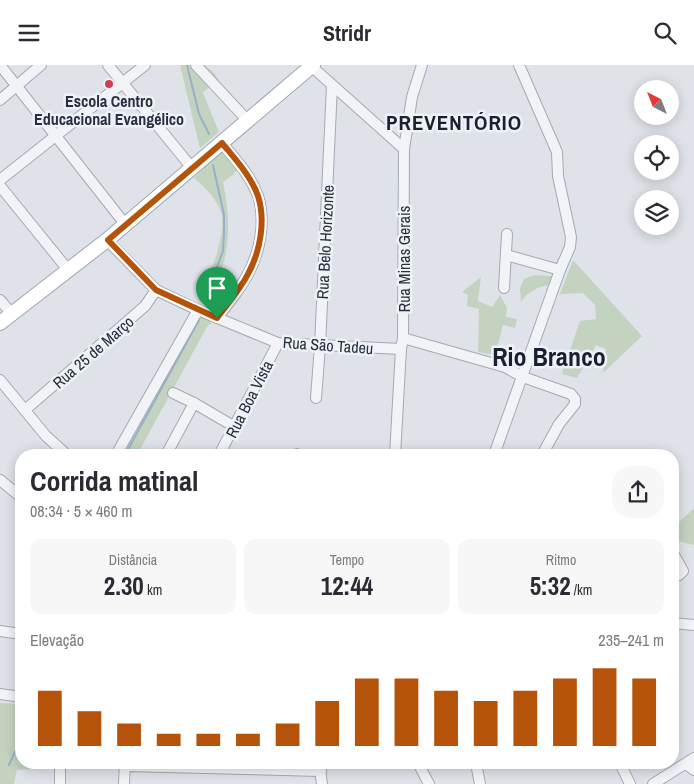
<!DOCTYPE html>
<html lang="pt">
<meta charset="utf-8">
<style>
:root{--surface:#fff;--page:#f7f7f7;--text:#2b2b33;--muted:#7c7c81;--accent:#b45309}
body{margin:0;font-family:"Archivo Narrow",sans-serif;background:var(--page);color:var(--text);height:100vh;display:flex;flex-direction:column;font-size:19px;white-space:nowrap}
*{box-sizing:border-box;margin:0}
p{font-size:16px;color:var(--muted)}
.icon{flex:none;width:28px;height:28px;fill:none;stroke:currentColor;stroke-width:2;stroke-linecap:round;stroke-linejoin:round}
.map{position:relative;flex:1;overflow:hidden}
.sheet{position:absolute;left:15px;top:384px;width:664px;height:320px;display:flex;flex-direction:column;background:var(--surface);border-radius:20px;box-shadow:0 2px 12px #0003}
.sheet>*{flex:none}
.needle{width:32px;rotate:318deg}
.controls{position:absolute;left:634px;top:15px;display:grid;gap:10px}
.controls a{display:grid;place-items:center;width:45px;height:45px;border-radius:50%;background:var(--surface);box-shadow:0 2px 12px #0003;font-size:25px}
.pin{position:absolute;display:grid;place-items:center;width:42px;height:42px;color:#fff;margin:-51px -21px;border-radius:50% 50% 50% 0;rotate:-45deg;box-shadow:0 0 5px #0007}
.pin .icon{rotate:45deg}
.round{display:grid;place-items:center;flex:none;width:52px;height:52px;border-radius:20px;background:var(--page)}
.headline{display:flex;align-items:center;justify-content:space-between;height:85px;padding:0 15px}
h1{font-size:28px;font-weight:700;line-height:38px}
.figures{display:grid;grid-template-columns:repeat(3,1fr);gap:8px;height:85px;padding:5px 15px}
.figures div{display:grid;align-content:center;border-radius:12px;background:var(--page);text-align:center}
.figures b{font-size:25px;font-weight:700}
.figures small{font-size:14px;font-weight:400}
.figures p{font-size:14px}
.chart{height:140px;padding:10px 15px}
.chart p{display:flex;justify-content:space-between}
.chart svg{width:100%;height:90px;margin-top:5px;stroke:var(--accent);stroke-width:6}
header{display:flex;justify-content:space-between;align-items:center;height:65px;padding:0 15px;background:var(--surface);font-size:22px;font-weight:700}
.map>svg:first-child{display:block}
.green{fill:#c4d3bf}
.lines{fill:none;stroke-linecap:round;stroke-linejoin:round}
.stream{stroke:#98b0cb;stroke-width:2}
.minor-casing{stroke:#a4a9b3;stroke-width:12}
.major-casing{stroke:#9da7b5;stroke-width:16}
.minor{stroke:#f1f3f7;stroke-width:10}
.major{stroke:#fff;stroke-width:14}
.route-casing{stroke:#fff;stroke-width:10}
.route{stroke:#b45309;stroke-width:6}
.poi-dot{fill:#d43d53;stroke:#eef1f6;stroke-width:2}
.labels{text-anchor:middle;dominant-baseline:central;stroke-width:5;stroke-linejoin:round;paint-order:stroke}
.poi-label{font-size:16px;font-weight:bold;fill:#273040;stroke:#eef1f6}
.street-label{font-size:16px;fill:#273040;stroke:#eef1f6}
.district-label{font-size:21px;font-weight:bold;letter-spacing:1px;fill:#192131;stroke:#eef1f6}
.town-label{font-size:26px;font-weight:bold;fill:#192131;stroke:#eef1f6}
</style>
<header><svg class="icon" aria-label="menu" viewBox="0 0 24 24"><path d="M4 6h16M4 12h16M4 18h16"/></svg>Stridr<svg class="icon" aria-label="search" viewBox="0 0 24 24"><circle cx="10" cy="10" r="6"/><path d="M15 15l6 6"/></svg></header>
<div class="map">
<svg width="694" height="719" viewBox="0 0 694 719">
<rect width="100%" height="100%" fill="#dfe2e9"/>
<g class="green">
<path d="M180 0C199 0 214 0 218 16 214 22 206 22 203 28L219 67 200 83Z"/>
<path d="M221 86 238 104 233 110 223 117C228 139 230 165 226 187 223 205 214 222 207 238L199 235C208 214 231 163 219 142 213 131 204 121 194 113Z"/>
<path d="M573 195 642 271 603 308 606 284 596 280 577 313 562 309 580 256 596 254 595 240 583 228 560 229Z"/>
<path d="M534 210 553 211V220C540 220 528 226 521 237L520 223 524 214Z"/>
<path d="M481 212 478 236 492 242 500 230 507 243 506 252 517 254 515 263 503 260 495 290 478 287 479 244 467 241 468 230 462 227Z"/>
<path d="M199 251 211 255V259L208 260 137 390H120Z"/>
<path d="M694 443V480L673 475V463Z"/>
<path d="M0 638 21 639V698H32V704L17 705 14 719H0Z"/>
</g>
<g class="lines">
<g class="stream">
<path d="M187 0 199 49 209 69"/>
<path d="M207 238 214 210 223 186 224 169V150L213 100"/>
<path d="M125 390 199 255"/>
<path d="M9 700 20 676"/>
</g>
<defs>
<g id="minor">
<path d="M0 0 125 159"/>
<path d="M108 0 192 103"/>
<path d="M196 0 248 56"/>
<path d="M310 0 404 84"/>
<path d="M0 35 41 0"/>
<path d="M0 115 145 0"/>
<path d="M0 121 69 206"/>
<path d="M107 175 156 225 198 245 278 278 401 284"/>
<path d="M506 190 560 205"/>
<path d="M504 223 507 169"/>
<path d="M0 235 12 249"/>
<path d="M217 253C227 239 240 225 248 209 260 187 266 156 258 131 251 111 235 94 222 78"/>
<path d="M403 273 505 302 523 312 571 329 575 334V339L559 359 542 390"/>
<path d="M0 315 46 371 67 390"/>
<path d="M173 328 194 338 235 362"/>
<path d="M316 333 320 281 332 20"/>
<path d="M25 345 145 241 156 225"/>
<path d="M116 390 198 245"/>
<path d="M166 390 194 338"/>
<path d="M219 390 278 278"/>
<path d="M296 390 297 389"/>
<path d="M395 390 401 284 403 273 404 84 412 32 422 0"/>
<path d="M494 390 560 205 570 182 571 172 558 111 557 87 519 0"/>
<path d="M0 415 21 432"/>
<path d="M672 512 679 510 683 506 674 490"/>
<path d="M672 558 694 560"/>
<path d="M0 566 21 569"/>
<path d="M0 629 21 632"/>
<path d="M319 698 322 719"/>
<path d="M418 698 429 719"/>
<path d="M476 698 480 719"/>
<path d="M620 698 630 719"/>
<path d="M686 699 694 705"/>
<path d="M125 701 321 706"/>
<path d="M60 719V698"/>
<path d="M124 719 125 698"/>
<path d="M653 719 694 693"/>
</g>
<path id="major" d="M0 258 107 175 313 0"/>
</defs>
<use href="#minor" class="minor-casing"/>
<use href="#major" class="major-casing"/>
<use href="#minor" class="minor"/>
<use href="#major" class="major"/>
</g>
<g class="lines">
<defs>
<path id="route" d="M222 78C235 94 251 111 258 131 266 156 260 187 248 209 240 225 227 239 217 253L156 225 108 175Z"/>
</defs>
<use href="#route" class="route-casing"/>
<use href="#route" class="route"/>
</g>
<circle class="poi-dot" cx="109" cy="19" r="5"/>
<g class="labels">
<g class="poi-label">
<text x="109" y="36">Escola Centro<tspan x="109" dy="18">Educacional Evangélico</tspan></text>
</g>
<g class="street-label">
<text transform="translate(325 177) rotate(-87)">Rua Belo Horizonte</text>
<text transform="translate(404 194) rotate(-90)">Rua Minas Gerais</text>
<text transform="translate(328 280) rotate(4)">Rua São Tadeu</text>
<text transform="translate(93 287) rotate(-41)">Rua 25 de Março</text>
<text transform="translate(249 334) rotate(-63)">Rua Boa Vista</text>
</g>
<g class="district-label">
<text x="454" y="57">PREVENTÓRIO</text>
</g>
<g class="town-label">
<text x="549" y="291">Rio Branco</text>
</g>
</g>
</svg>
<div class="controls">
<a><svg class="needle" viewBox="-14 -14 28 28"><path d="M0-13l5 13h-10z" fill="#e53935"/><path d="M0 13l5-13h-10z" fill="#7c7c81"/></svg></a>
<a><svg class="icon" aria-label="locate" viewBox="0 0 24 24"><circle cx="12" cy="12" r="6"/><path d="M12 2v4M12 18v4M2 12h4M18 12h4"/></svg></a>
<a><svg class="icon" aria-label="layers" viewBox="0 0 24 24"><path d="M12 4l9 5-9 5-9-5zM3 14l9 5 9-5"/></svg></a>
</div>
<div class="pin" style="left:217px;top:253px;background:#1e9e55"><svg class="icon" aria-label="arrive" viewBox="0 0 24 24"><path d="M6 21V4h12l-3 4 3 4H6"/></svg></div>
<section class="sheet">
<div class="headline"><div><h1>Corrida matinal</h1><p>08:34 · 5 × 460 m</p></div><a class="round"><svg class="icon" aria-label="share" viewBox="0 0 24 24"><path d="M12 15V3M7 8l5-5 5 5M5 13v7h14v-7"/></svg></a></div>
<div class="figures">
<div><p>Distância</p><b>2.30<small> km</small></b></div>
<div><p>Tempo</p><b>12:44</b></div>
<div><p>Ritmo</p><b>5:32<small> /km</small></b></div>
</div>
<div class="chart"><p><span>Elevação</span>235–241 m</p>
<svg viewBox="0 0 160 44" preserveAspectRatio="none"><path d="M5 44V17M15 44V27M25 44V33M35 44V38M45 44V38M55 44V38M65 44V33M75 44V22M85 44V11M95 44V11M105 44V17M115 44V22M125 44V17M135 44V11M145 44V6M155 44V11"/></svg>
</div>
</section>
</div>
